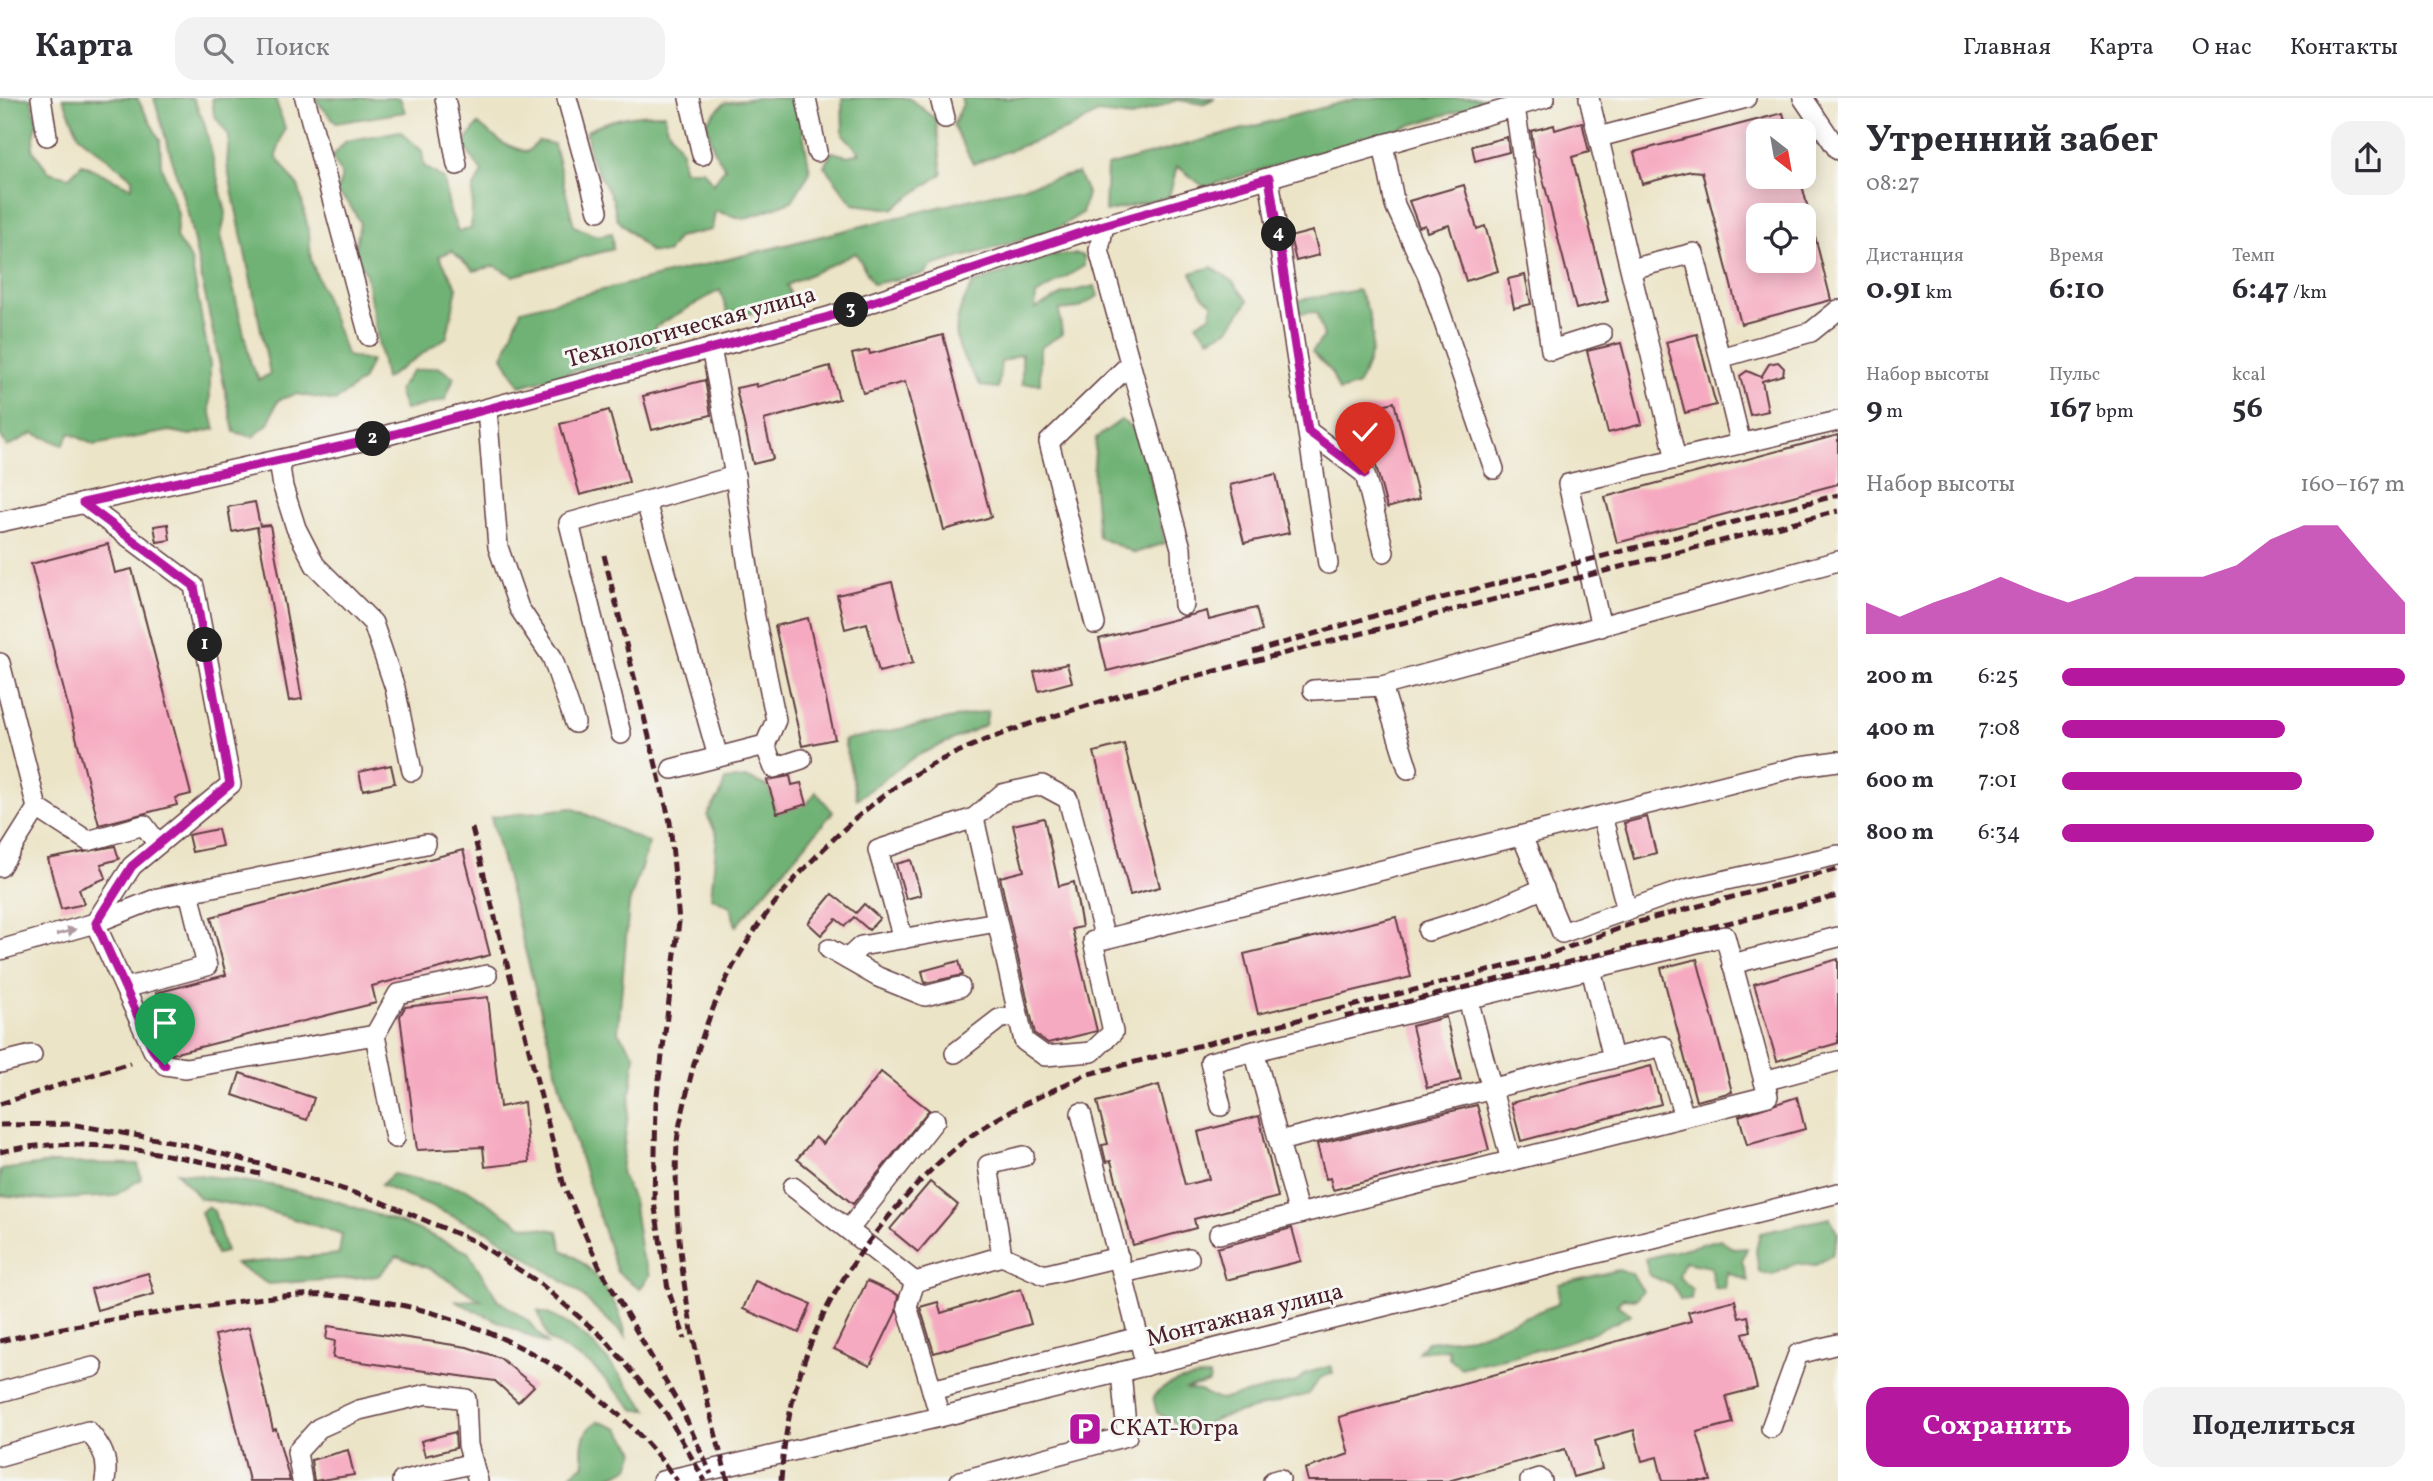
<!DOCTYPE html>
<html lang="ru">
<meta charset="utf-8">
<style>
:root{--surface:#fff;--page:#f2f2f3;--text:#2b2b33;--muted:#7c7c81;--line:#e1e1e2;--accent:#b5179e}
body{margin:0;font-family:Vollkorn,serif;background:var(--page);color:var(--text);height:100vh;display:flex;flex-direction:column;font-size:26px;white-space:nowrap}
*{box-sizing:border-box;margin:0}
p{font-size:23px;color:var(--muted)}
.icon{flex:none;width:38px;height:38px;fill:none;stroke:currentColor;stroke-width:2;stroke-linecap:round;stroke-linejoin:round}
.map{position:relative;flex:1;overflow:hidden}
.sheet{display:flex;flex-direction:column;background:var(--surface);width:595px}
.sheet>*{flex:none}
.needle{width:46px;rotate:149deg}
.buttons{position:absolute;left:1746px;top:21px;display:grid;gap:14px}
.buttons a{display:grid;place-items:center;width:70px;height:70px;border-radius:14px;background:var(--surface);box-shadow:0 4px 18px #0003;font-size:35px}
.pin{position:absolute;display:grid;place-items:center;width:60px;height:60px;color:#fff;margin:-72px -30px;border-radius:50% 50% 50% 0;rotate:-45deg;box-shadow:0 0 7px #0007}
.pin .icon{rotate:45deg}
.km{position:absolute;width:35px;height:35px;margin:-18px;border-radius:50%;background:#222;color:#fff;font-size:19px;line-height:35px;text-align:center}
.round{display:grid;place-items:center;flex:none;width:74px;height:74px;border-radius:21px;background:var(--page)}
.head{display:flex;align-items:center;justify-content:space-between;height:119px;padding:0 28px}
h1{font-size:38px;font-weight:700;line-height:52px}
.figures{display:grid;grid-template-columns:repeat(3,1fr);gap:10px;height:119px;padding:7px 28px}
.figures div{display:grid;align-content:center}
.figures b{font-size:30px;font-weight:700}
.figures small{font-size:19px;font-weight:400}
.figures p{font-size:19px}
.chart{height:196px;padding:14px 28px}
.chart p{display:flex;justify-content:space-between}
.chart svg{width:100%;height:126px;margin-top:7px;fill:var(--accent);opacity:.7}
.button{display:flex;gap:14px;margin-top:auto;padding:14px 28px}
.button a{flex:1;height:80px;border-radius:21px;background:var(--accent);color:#fff;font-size:28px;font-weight:700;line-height:80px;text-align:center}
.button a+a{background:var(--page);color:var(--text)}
ul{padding:0 28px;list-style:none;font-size:23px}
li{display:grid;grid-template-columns:112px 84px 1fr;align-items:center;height:52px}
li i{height:18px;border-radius:9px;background:var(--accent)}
header{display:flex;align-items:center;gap:42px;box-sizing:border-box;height:98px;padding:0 35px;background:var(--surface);border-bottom:2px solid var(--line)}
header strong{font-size:33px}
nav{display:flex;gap:38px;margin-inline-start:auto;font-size:24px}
.search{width:490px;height:63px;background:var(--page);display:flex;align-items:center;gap:18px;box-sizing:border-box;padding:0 24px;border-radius:21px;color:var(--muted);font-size:26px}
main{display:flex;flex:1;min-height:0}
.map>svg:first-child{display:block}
.forest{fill:#6fb274;stroke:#5c6850;stroke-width:2}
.building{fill:#f6aac1;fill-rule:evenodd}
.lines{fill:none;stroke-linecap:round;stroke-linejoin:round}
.minor-casing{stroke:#623d42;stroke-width:22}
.minor{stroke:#fff;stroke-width:19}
.rail{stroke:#4a1f2b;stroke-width:5;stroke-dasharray:10 5;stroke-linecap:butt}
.oneway{fill:#ae9aa0}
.route-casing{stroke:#fff;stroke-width:14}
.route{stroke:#b5179e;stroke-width:9}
.labels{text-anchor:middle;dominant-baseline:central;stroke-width:6;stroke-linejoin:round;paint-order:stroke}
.street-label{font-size:24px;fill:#4a1f2b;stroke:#f6f6f2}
.poi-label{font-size:24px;fill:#4a1f2b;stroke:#f6f6f2;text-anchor:start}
</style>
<header>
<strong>Карта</strong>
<div class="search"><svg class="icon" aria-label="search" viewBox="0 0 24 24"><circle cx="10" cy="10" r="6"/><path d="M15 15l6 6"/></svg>Поиск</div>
<nav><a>Главная</a><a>Карта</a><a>О нас</a><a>Контакты</a></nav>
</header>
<main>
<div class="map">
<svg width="1838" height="1383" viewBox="0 0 1838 1383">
<rect width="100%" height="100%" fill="#f6f6f2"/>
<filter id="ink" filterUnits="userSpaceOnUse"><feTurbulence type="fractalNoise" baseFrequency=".0143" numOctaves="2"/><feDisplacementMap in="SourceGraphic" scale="14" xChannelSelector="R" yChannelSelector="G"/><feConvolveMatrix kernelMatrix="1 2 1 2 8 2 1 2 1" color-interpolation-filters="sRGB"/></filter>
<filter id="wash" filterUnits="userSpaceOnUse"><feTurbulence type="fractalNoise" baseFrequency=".00686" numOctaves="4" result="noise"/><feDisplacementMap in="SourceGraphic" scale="28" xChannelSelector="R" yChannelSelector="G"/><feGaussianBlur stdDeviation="1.57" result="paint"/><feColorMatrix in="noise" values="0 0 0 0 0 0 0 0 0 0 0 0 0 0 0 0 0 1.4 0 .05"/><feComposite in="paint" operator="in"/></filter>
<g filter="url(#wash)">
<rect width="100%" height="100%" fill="#ece4c7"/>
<g class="forest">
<path d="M0 0H31L37 24 32 51 49 74 69 79 82 66 132 90V80L79 38 63 0H137L160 42 161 67 178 116 176 140 191 162 210 266V312L215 331 190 337 170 333 94 347 70 335 63 347 33 335 7 349 0 336Z"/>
<path d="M154 0H193L204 24 226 115 221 137 251 266 259 282 270 276 227 67 229 38 214 17 212 0H275L285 30 276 58 299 90 309 135 311 162 347 258 371 263 362 283 335 303 296 296 278 302 268 326 253 339 234 334 188 116Z"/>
<path d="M314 0H400L405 14 336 25Z"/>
<path d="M754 0H797L810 74 792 103 744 121 715 113 712 132 678 139 667 155 650 154 617 121 613 102 589 57 587 33C613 19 636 16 665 16L666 28 682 53 683 72H703L713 86 725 70 714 52 706 24 724 5Z"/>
<path d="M842 0H909L936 21 942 76 892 111 853 106 824 68 832 54 847 58 860 55 843 36Z"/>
<path d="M961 0H1215L1203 6 1177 2 1132 19 1098 15 1071 30 973 66 953 27 963 6Z"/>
<path d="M1358 0H1487L1488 4 1204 89 1177 68 1169 99 1105 114 1107 68Z"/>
<path d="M478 26 504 46 527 54 539 43 554 46 574 128 596 138 612 135 613 151 513 178 495 168 474 173 452 153 439 158 457 189 447 239 385 281 366 176 355 153 360 124 348 104 337 95 342 77 332 59 346 43 400 33 422 53 424 68 444 81 450 114 458 133 471 131 473 91 482 74 463 47Z"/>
<path d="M1078 75 1087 95 1082 115 1053 133 931 168 924 176 873 186 856 155 787 187 792 201 730 222 720 192 655 229V251L520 288 503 259 521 212Z"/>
<path d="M1077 156 1084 158V168L1036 197 1035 211 1065 195 1095 188 1098 198 1079 210 1059 212 1062 236 1040 250V286H1022V256L1001 264 998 290 981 288C953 247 947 230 973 186L1053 157Z"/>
<path d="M1212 169 1233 184 1248 203 1228 232 1209 241 1196 226 1210 218 1213 206 1202 197 1191 175Z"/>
<path d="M1358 192C1378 224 1376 257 1357 288L1339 293 1331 273 1312 254 1324 238 1316 214 1299 215V202Z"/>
<path d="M438 269 454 279 445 302 405 312 398 293 412 273Z"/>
<path d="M1121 322 1141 336 1165 445 1135 455 1098 439 1093 379 1096 340Z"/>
<path d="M988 613 985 627 914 659 857 701 844 642Z"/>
<path d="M748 680 769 689 777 715 807 706 816 694 833 714 736 828 730 808 711 799 717 737 707 717 720 697 725 682Z"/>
<path d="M572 710 649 745 629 806 618 934 635 957 621 1074 633 1102 641 1156 650 1177 640 1191 617 1174 571 1031 491 719Z"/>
<path d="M51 1065 138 1066 141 1081 114 1098 49 1102 0 1097V1072Z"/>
<path d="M177 1074 271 1087 333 1102 412 1129 468 1154 498 1202 528 1223 548 1247 455 1203 481 1202 430 1171 397 1158 378 1178 268 1186 235 1166 339 1156 342 1136 271 1114 199 1100Z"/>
<path d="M393 1076 468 1092 521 1127 558 1133 562 1152C592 1165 621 1206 626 1239L577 1193 489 1134 381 1087Z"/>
<path d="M207 1109 214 1113 226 1154 216 1156 201 1114Z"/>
<path d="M1830 1120 1838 1136 1832 1157 1814 1168 1796 1165 1773 1177 1759 1174 1756 1153 1760 1135Z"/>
<path d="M1720 1141 1733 1151 1747 1150 1742 1163 1748 1183 1727 1174 1725 1191 1715 1190 1710 1169 1684 1164 1679 1178 1692 1192 1691 1202 1680 1201 1674 1188 1649 1177 1645 1161Z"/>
<path d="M1618 1172 1632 1176 1643 1193 1636 1201 1623 1200 1617 1207 1631 1216C1579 1247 1518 1256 1460 1270L1449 1260 1448 1251 1418 1254 1427 1244 1472 1239 1558 1206 1559 1186Z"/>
<path d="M538 1213C587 1226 616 1275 648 1312H635L592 1268 548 1241Z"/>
<path d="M1331 1268 1333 1275 1320 1280 1309 1296 1219 1320 1191 1333 1157 1315 1153 1299C1168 1282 1187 1280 1210 1278L1209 1285 1185 1291 1200 1293 1219 1302 1296 1284 1307 1275Z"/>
<path d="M598 1323 619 1331 635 1353 629 1370 600 1383H563L584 1366C580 1349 582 1332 598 1323Z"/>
</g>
<g id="blocks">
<g class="building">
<path d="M1783 15 1788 33H1759V79H1800L1831 202 1741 226 1702 74 1691 73 1642 86 1634 54ZM1759 117H1804V163H1759Z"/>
<path d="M1582 24 1589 54 1572 59 1608 203 1576 211 1538 61 1535 58 1531 33 1554 27 1555 32Z"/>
<path d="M1507 39 1509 54 1475 63 1472 48Z"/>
<path d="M1464 87 1477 131 1485 128 1498 173 1466 183 1449 127 1427 134 1425 127 1419 129 1409 103Z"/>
<path d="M1313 133 1319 157 1296 163 1290 139Z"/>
<path d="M1525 177 1531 206 1514 210 1508 181Z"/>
<path d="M1697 236 1716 307 1685 315 1666 244Z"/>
<path d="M943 237 991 419 944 432 905 284 863 295 852 256 869 252 870 256Z"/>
<path d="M1621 245 1642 326 1608 335 1587 253Z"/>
<path d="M1778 264 1784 270 1783 277 1762 283 1768 313 1750 317 1740 278 1747 273 1761 279 1769 266Z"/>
<path d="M830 268 839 301 764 322 773 361 753 366 736 290 756 286V289Z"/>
<path d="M705 282 711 317 652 332 643 298Z"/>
<path d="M1394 304 1419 401 1387 410 1368 337 1354 341 1348 316Z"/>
<path d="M609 312 629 384 580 397 560 326Z"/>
<path d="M1838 337V386L1617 445 1605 399Z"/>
<path d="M1276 376 1289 435 1244 445 1230 387Z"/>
<path d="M255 404 260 428 270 427 302 601 289 603 257 429 232 434 228 409Z"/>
<path d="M168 426 170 442 157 444 154 428Z"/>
<path d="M108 446 115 475 132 471 191 696 175 700 177 707 99 727 31 466Z"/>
<path d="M892 484 913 565 879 574 867 525 845 531 837 497Z"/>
<path d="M1256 510 1262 533 1107 573 1099 541 1207 513 1209 522Z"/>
<path d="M808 520 835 641 802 648 775 528Z"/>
<path d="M1067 566 1072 584 1039 593 1034 574Z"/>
<path d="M1124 646 1160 789 1130 797 1094 654Z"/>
<path d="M391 667 395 685 363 692 359 674Z"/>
<path d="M790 678 792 687 801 685 807 706 777 715 767 682Z"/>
<path d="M1647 719 1656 755 1634 761 1624 725Z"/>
<path d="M1044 720 1059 788 1074 784 1082 829 1072 831 1097 933 1048 945 1035 936 1000 779 1024 773 1013 727Z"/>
<path d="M218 731 222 748 192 754 188 737Z"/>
<path d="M115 748 119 761 101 766 106 780 79 791 84 806 61 811 48 761Z"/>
<path d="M463 752 490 857 372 888 376 905 172 956 156 895 226 877 211 819Z"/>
<path d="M911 762 921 797 906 801 896 766Z"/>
<path d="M832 796 856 815 864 806 880 820 869 832 854 819 845 828 836 821 821 837 808 825Z"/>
<path d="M1396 819 1411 879 1258 916 1244 856Z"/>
<path d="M1697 861 1732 994 1696 1003 1661 870Z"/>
<path d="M1838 861V945L1777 963 1754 886Z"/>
<path d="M959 863 963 877 925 885 922 873Z"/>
<path d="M488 899 500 1009 524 1004 529 1064 485 1069 483 1049 417 1052 400 918 405 909Z"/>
<path d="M1446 919 1461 982 1427 990 1412 928Z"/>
<path d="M1651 968 1661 1006 1521 1043 1511 1005Z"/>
<path d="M881 974 929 1012 853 1106 797 1061 815 1039 823 1046Z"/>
<path d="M240 975 314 1000 307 1022 233 997Z"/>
<path d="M1159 987 1185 1087 1209 1081 1198 1034 1259 1018 1278 1099 1194 1121 1196 1130 1133 1147 1111 1063 1106 1064 1102 1047 1108 1046 1097 1004Z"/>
<path d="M1797 999 1805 1031 1747 1047 1739 1018Z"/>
<path d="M1477 1007 1489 1052 1333 1092 1330 1080 1326 1081 1317 1046Z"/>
<path d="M930 1084 958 1107 918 1154 890 1131Z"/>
<path d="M1292 1130 1301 1163 1226 1182 1217 1150Z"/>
<path d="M148 1175 154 1196 97 1212 91 1191Z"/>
<path d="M755 1183 811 1206 799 1235 743 1211Z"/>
<path d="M867 1183 898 1197 896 1214 870 1268 834 1251Z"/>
<path d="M1021 1191 1031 1226 934 1255 920 1209 938 1204 941 1215Z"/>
<path d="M1735 1202 1739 1220 1748 1218 1751 1233 1743 1235 1757 1290 1726 1298 1733 1325 1697 1334 1711 1383H1663L1657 1359 1642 1363 1634 1332 1595 1343 1602 1371 1573 1379 1565 1351 1448 1383H1308L1305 1371 1349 1356 1339 1319 1691 1223 1688 1214Z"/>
<path d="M328 1228 467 1249 500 1260 534 1288 518 1304 495 1283 333 1260 335 1243 326 1241Z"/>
<path d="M249 1229 273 1332 276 1331 290 1383H249L215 1237Z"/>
<path d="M455 1334 456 1350 425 1358 421 1343Z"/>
<path d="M348 1352 354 1377 314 1383 311 1362Z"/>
</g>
</g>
</g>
<g filter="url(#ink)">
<use href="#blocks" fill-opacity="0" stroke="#623d42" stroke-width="2"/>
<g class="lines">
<defs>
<g id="minor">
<path d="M41 0 47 38"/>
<path d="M305 0 369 238"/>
<path d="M445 0 457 67"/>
<path d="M567 0 598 113"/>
<path d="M689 0 702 57"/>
<path d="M806 0 817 54"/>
<path d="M940 0 945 20"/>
<path d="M1589 0 1676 361"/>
<path d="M1803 0 1838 52"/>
<path d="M1515 9 1551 252 1602 236"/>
<path d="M1599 39 1746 0"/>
<path d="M1383 46 1395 107 1428 178 1494 371"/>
<path d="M1269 80 1328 466"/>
<path d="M1104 127 1099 152 1181 450 1184 507"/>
<path d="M1631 171 1694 155 1741 346"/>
<path d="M1720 260 1811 234 1838 212"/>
<path d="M487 311 498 449 519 510 552 559 575 625"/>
<path d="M1308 333 1365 376 1384 454"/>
<path d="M279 362 283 389 296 430 315 467 373 525 395 590 412 673"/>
<path d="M646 404 718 659"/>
<path d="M0 424 380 339 828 219 1104 127 1545 0"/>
<path d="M1095 526 1049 344 1130 266"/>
<path d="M1601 529 1568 386 1838 323"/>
<path d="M0 565 37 710 0 769"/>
<path d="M1382 588 1408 671"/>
<path d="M1313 592 1382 588 1838 463"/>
<path d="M621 636 569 425 735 378"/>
<path d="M765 647 774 670 802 661"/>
<path d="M672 671 765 647 776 622 755 519 735 378 711 250"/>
<path d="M37 710 88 743 144 727 158 746"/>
<path d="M1602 718 1627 812"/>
<path d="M1522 738 1562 835 1686 791 1838 757"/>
<path d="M1428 833 1492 813 1544 790"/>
<path d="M903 841 878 752 974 720"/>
<path d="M1105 841 1068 701 1042 687 1002 696 974 720 1024 943 1045 958 1092 954 1113 934 1093 843 1105 841 1801 668 1838 663"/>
<path d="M829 851 878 879 925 898 960 889"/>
<path d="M0 852 95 825 132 768 231 686 194 488 83 405"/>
<path d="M847 861 861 848 997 824"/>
<path d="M1732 866 1838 839"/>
<path d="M1591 871 1613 960"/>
<path d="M125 890 207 868 189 794"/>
<path d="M1468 901 1511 1063"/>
<path d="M375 937 398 896 487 877"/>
<path d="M1254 953 1299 1116"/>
<path d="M955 955 999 921 1018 917"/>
<path d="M0 965 32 957"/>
<path d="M1764 983 1838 963"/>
<path d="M1081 1015 1146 1268"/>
<path d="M395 1040 375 937 186 970 165 967 153 952 95 825 158 800 426 746"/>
<path d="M1279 1043 1663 948 1684 1019"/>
<path d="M793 1089 915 1184"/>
<path d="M849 1131 935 1022"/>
<path d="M1219 1136 1768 998 1725 838 1210 964 1221 1008"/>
<path d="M1002 1158 988 1067 1024 1058"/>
<path d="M1123 1175 1189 1160"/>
<path d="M915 1184 1002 1158 1044 1177 1119 1159"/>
<path d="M915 1184 907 1208 940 1319"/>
<path d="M932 1292 1139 1239"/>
<path d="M0 1294 93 1269"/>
<path d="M1771 1330 1798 1256 1838 1246"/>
<path d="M0 1358 88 1333C102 1349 109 1361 105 1383"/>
<path d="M302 1383 297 1354 319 1330 359 1312 427 1296 466 1301 468 1347 478 1383"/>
<path d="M402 1383 473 1365"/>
<path d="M662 1383 940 1319 1838 1095"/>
<path d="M960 1383 1127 1338 1121 1274"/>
<path d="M1273 1383 1280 1381"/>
<path d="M1530 1383 1539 1380 1542 1383"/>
</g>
</defs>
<use href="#minor" class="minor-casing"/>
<use href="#minor" class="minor"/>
<g class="rail">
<path d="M604 457 670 724 679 824 656 1005 654 1104 668 1191 685 1241"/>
<path d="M1253 554 1384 515 1838 397"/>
<path d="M472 730 564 1088 599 1168 682 1312 711 1376"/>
<path d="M1345 919 1838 798"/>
<path d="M0 1006 130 965"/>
<path d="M0 1027 70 1026 174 1044 284 1072 382 1104 476 1144 538 1184 605 1241 666 1315 705 1383"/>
<path d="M0 1054C84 1034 177 1059 260 1076"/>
<path d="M0 1243C62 1228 125 1220 188 1211 238 1204 289 1193 340 1198 471 1209 601 1274 677 1383"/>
<path d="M728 1383C698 1273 671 1160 677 1045 678 1030 683 1014 686 999 705 909 743 835 807 768 844 729 885 691 933 666 993 635 1058 617 1122 597L1838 413"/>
<path d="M781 1383C788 1274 825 1192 896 1110 921 1081 949 1052 981 1031 1014 1009 1050 994 1085 977L1542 859 1631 826 1838 771"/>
</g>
</g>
<defs><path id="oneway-solid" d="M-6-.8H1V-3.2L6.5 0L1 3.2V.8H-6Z" transform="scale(1.75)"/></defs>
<use class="oneway" href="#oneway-solid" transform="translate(66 834) rotate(-16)"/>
</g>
<g class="lines" filter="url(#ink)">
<defs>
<path id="route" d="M165 967 153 952 96 825 132 768 230 686 194 488 83 405 380 340 828 219 1104 127 1269 80 1308 333 1365 376"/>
</defs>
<use href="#route" class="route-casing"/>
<use href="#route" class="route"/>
</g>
<defs>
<symbol id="parking-square" viewBox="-11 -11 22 22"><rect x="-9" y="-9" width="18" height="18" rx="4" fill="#b5179e" stroke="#f6f6f2"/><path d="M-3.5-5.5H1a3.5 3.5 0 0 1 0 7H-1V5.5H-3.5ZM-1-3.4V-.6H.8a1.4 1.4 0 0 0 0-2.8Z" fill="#fff"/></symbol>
</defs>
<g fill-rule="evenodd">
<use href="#parking-square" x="1066" y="1312" width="38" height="38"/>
</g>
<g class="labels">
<g class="street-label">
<text transform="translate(691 230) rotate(-15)">Технологическая улица</text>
<text transform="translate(1245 1218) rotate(-14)">Монтажная улица</text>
</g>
<g class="poi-label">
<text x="1110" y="1331">СКАТ-Югра</text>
</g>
</g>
</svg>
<div class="buttons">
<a><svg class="needle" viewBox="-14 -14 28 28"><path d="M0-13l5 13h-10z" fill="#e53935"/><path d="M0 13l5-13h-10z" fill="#7c7c81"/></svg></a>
<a><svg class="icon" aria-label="locate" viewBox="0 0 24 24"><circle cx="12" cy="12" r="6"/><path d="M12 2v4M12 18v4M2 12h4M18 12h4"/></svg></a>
</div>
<div class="pin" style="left:165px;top:967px;background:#1e9e55"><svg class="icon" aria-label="arrive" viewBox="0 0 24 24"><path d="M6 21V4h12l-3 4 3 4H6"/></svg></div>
<div class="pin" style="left:1365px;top:376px;background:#d93025"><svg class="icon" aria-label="check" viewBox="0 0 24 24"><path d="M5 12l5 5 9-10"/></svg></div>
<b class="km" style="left:205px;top:547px">1</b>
<b class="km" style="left:373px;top:341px">2</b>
<b class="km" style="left:851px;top:212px">3</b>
<b class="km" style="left:1279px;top:136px">4</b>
</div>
<section class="sheet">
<div class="head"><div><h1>Утренний забег</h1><p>08:27</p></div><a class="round"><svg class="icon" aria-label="share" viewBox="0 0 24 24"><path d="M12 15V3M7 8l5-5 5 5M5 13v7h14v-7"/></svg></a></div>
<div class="figures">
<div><p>Дистанция</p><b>0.91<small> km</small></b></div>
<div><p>Время</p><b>6:10</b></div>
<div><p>Темп</p><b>6:47<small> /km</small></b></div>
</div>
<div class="figures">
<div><p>Набор высоты</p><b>9<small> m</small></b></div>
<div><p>Пульс</p><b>167<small> bpm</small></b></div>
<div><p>kcal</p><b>56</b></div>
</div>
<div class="chart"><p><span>Набор высоты</span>160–167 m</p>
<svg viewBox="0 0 160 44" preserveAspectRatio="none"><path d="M0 44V33L10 38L20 33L30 29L40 24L50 29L60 33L70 29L80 24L90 24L100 24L110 20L120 11L130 6L140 6L150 20L160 33V44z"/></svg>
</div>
<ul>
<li><b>200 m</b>6:25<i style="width:100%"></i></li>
<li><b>400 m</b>7:08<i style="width:65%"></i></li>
<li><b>600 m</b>7:01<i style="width:70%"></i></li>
<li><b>800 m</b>6:34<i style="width:91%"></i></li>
</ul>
<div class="button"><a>Сохранить</a><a>Поделиться</a></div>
</section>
</main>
